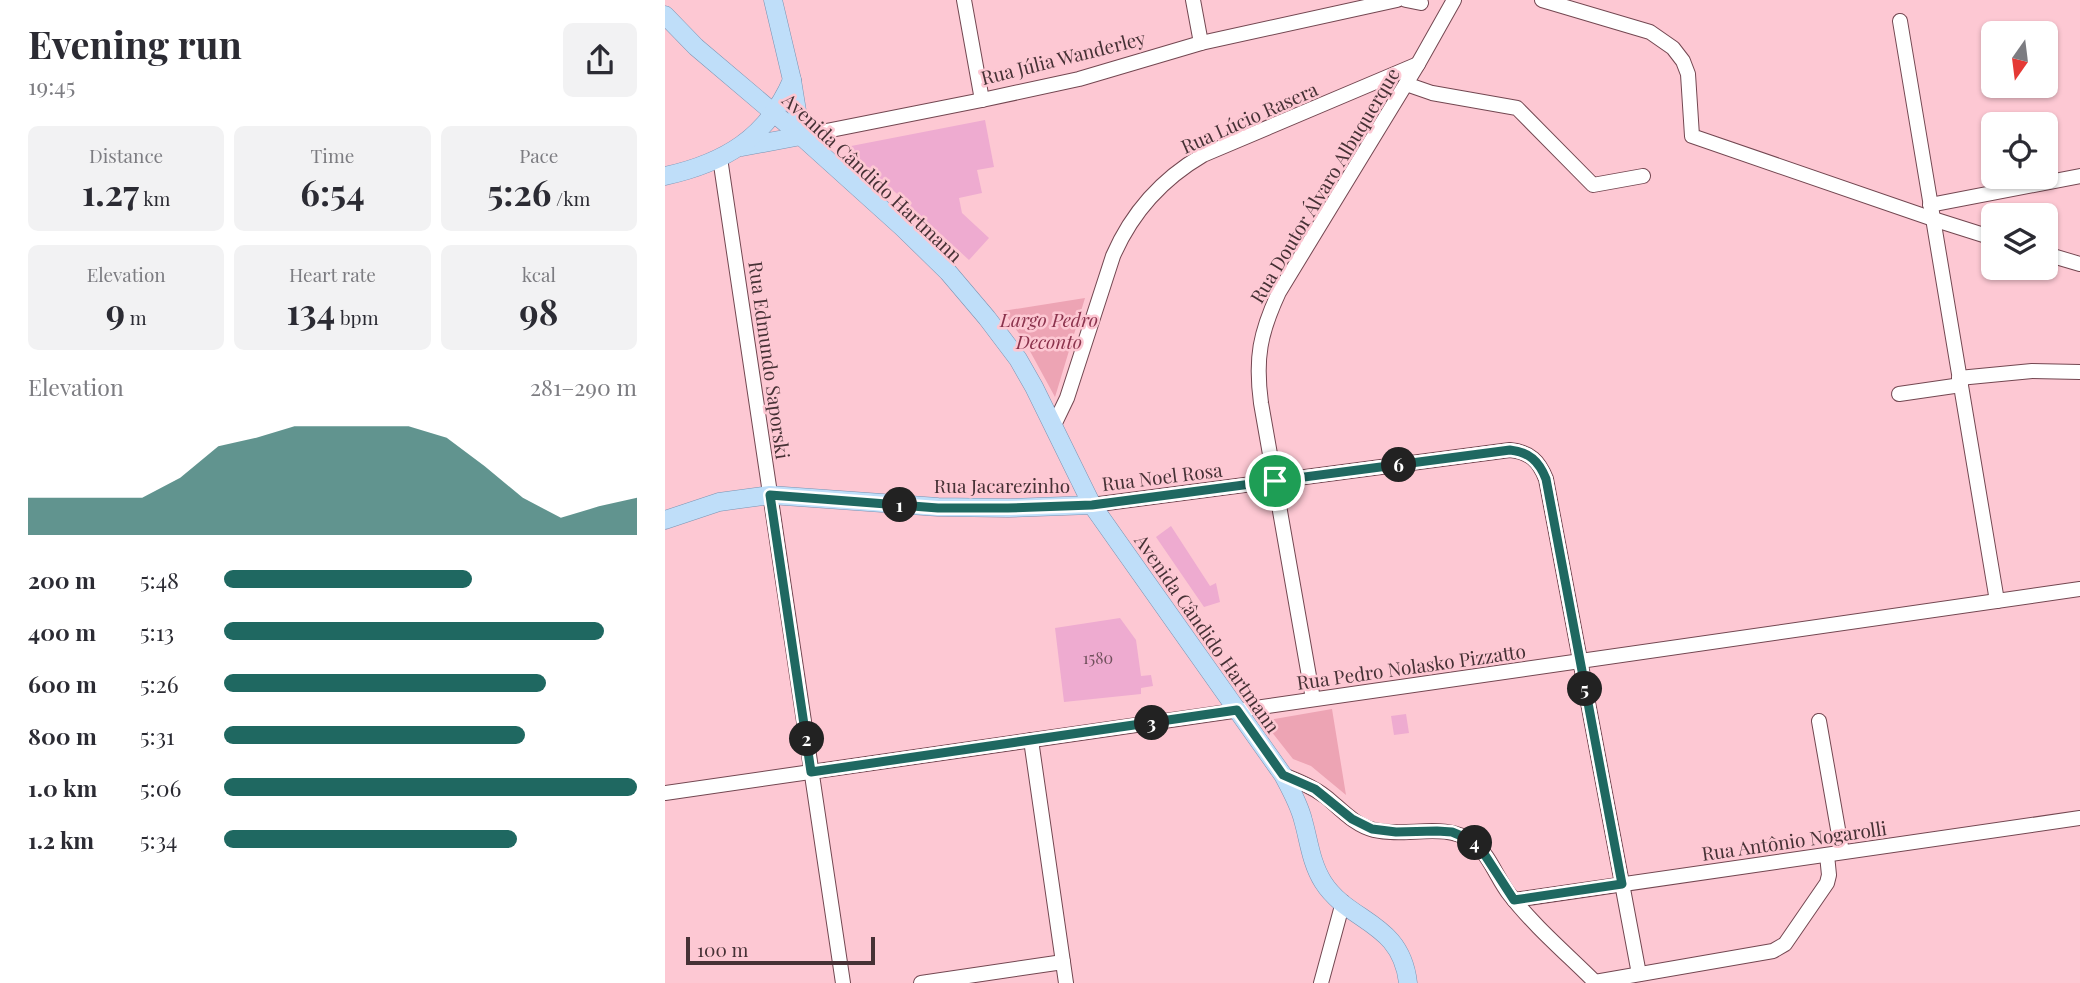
<!DOCTYPE html>
<meta charset="utf-8">
<style>
:root{--surface:#fff;--page:#f2f2f3;--text:#2b2b33;--muted:#7c7c81;--accent:#1f6861}
body{margin:0;font-family:"Playfair Display",serif;background:var(--page);color:var(--text);height:100vh;display:flex;flex-direction:column;font-size:26px;white-space:nowrap}
*{box-sizing:border-box;margin:0}
p{font-size:23px;color:var(--muted)}
.icon{flex:none;width:38px;height:38px;fill:none;stroke:currentColor;stroke-width:2;stroke-linecap:round;stroke-linejoin:round}
.map{position:relative;flex:1;overflow:hidden}
.details{display:flex;flex-direction:column;background:var(--surface);width:665px}
.details>*{flex:none}
.needle{width:46px;rotate:194deg}
.controls{position:absolute;left:1316px;top:21px;display:grid;gap:14px}
.controls a{display:grid;place-items:center;width:77px;height:77px;border-radius:10px;background:var(--surface);box-shadow:0 2px 5px #0004;font-size:35px}
.scale{position:absolute;left:21px;bottom:18px;width:189px;box-sizing:border-box;padding-left:7px;border:4px solid #463135;border-top:0;font-size:19px;line-height:24px;white-space:nowrap;color:#463135;-webkit-text-stroke:5px #fdc8d3;paint-order:stroke}
.pin{position:absolute;display:grid;place-items:center;width:60px;height:60px;color:#fff;margin:-30px;border:4px solid #fff;border-radius:50%;box-shadow:0 2px 7px #0007}
.km{position:absolute;width:35px;height:35px;margin:-18px;border-radius:50%;background:#222;color:#fff;font-size:19px;line-height:35px;text-align:center}
.round{display:grid;place-items:center;flex:none;width:74px;height:74px;border-radius:10px;background:var(--page)}
.overview{display:flex;align-items:center;justify-content:space-between;height:119px;padding:0 28px}
h1{font-size:38px;font-weight:700;line-height:52px}
.stats{display:grid;grid-template-columns:repeat(3,1fr);gap:10px;height:119px;padding:7px 28px}
.stats div{display:grid;align-content:center;border-radius:10px;background:var(--page);text-align:center}
.stats b{font-size:35px;font-weight:700}
.stats small{font-size:19px;font-weight:400}
.stats p{font-size:19px}
.chart{height:196px;padding:14px 28px}
.chart p{display:flex;justify-content:space-between}
.chart svg{width:100%;height:126px;margin-top:7px;fill:var(--accent);opacity:.7}
ul{padding:0 28px;list-style:none;font-size:23px}
li{display:grid;grid-template-columns:112px 84px 1fr;align-items:center;height:52px}
li i{height:18px;border-radius:9px;background:var(--accent)}
main{display:flex;flex:1;min-height:0}
.map>svg:first-child{display:block}
.green{fill:#eda4b4}
.building{fill:#eeabd0}
.lines{fill:none;stroke-linecap:round;stroke-linejoin:round}
.minor-casing{stroke:#734751;stroke-width:16}
.major-casing{stroke:#7993b2;stroke-width:19}
.minor{stroke:#fff;stroke-width:14}
.major{stroke:#bfdef9;stroke-width:18}
.route-casing{stroke:#fff;stroke-width:14}
.route{stroke:#1f6861;stroke-width:9}
.labels{text-anchor:middle;dominant-baseline:central;stroke-width:5;stroke-linejoin:round;paint-order:stroke}
.number-label{font-size:16px;fill:#70505c}
.street-label{font-size:19px;fill:#463135;stroke:#fdc8d3}
.park-label{font-size:19px;font-style:italic;fill:#8b334d;stroke:#fdc8d3}
</style>
<main>
<section class="details">
<div class="overview"><div><h1>Evening run</h1><p>19:45</p></div><a class="round"><svg class="icon" aria-label="share" viewBox="0 0 24 24"><path d="M12 15V3M7 8l5-5 5 5M5 13v7h14v-7"/></svg></a></div>
<div class="stats">
<div><p>Distance</p><b>1.27<small> km</small></b></div>
<div><p>Time</p><b>6:54</b></div>
<div><p>Pace</p><b>5:26<small> /km</small></b></div>
</div>
<div class="stats">
<div><p>Elevation</p><b>9<small> m</small></b></div>
<div><p>Heart rate</p><b>134<small> bpm</small></b></div>
<div><p>kcal</p><b>98</b></div>
</div>
<div class="chart"><p><span>Elevation</span>281–290 m</p>
<svg viewBox="0 0 160 44" preserveAspectRatio="none"><path d="M0 44V31L10 31L20 31L30 31L40 24L50 13L60 10L70 6L80 6L90 6L100 6L110 10L120 20L130 31L140 38L150 34L160 31V44z"/></svg>
</div>
<ul>
<li><b>200 m</b>5:48<i style="width:60%"></i></li>
<li><b>400 m</b>5:13<i style="width:92%"></i></li>
<li><b>600 m</b>5:26<i style="width:78%"></i></li>
<li><b>800 m</b>5:31<i style="width:73%"></i></li>
<li><b>1.0 km</b>5:06<i style="width:100%"></i></li>
<li><b>1.2 km</b>5:34<i style="width:71%"></i></li>
</ul>
</section>
<div class="map">
<svg width="1415" height="983" viewBox="0 0 1415 983">
<rect width="100%" height="100%" fill="#fdc8d3"/>
<g class="green">
<path d="M420 298 390 397 360 342 338 311Z"/>
<path d="M667 709 681 795 646 766 628 759 598 721Z"/>
</g>
<g class="building">
<path d="M320 120 329 167 312 170 317 193 294 198 297 213 324 238 304 260 181 147Z"/>
<path d="M506 526 545 586 551 583 555 602 539 607 491 537Z"/>
<path d="M455 618 471 640 476 676 486 675 488 686 476 688V694L399 702 390 628Z"/>
<path d="M741 714 744 733 729 735 726 716Z"/>
</g>
<g class="lines">
<defs>
<g id="minor">
<path d="M299 0 317 100"/>
<path d="M528 0 536 43"/>
<path d="M741 0 756 3"/>
<path d="M877 0 985 32 1008 48 1018 61 1023 74 1027 136 1268 219 1328 238"/>
<path d="M1235 21 1332 601"/>
<path d="M741 84 767 93 852 108 928 185 978 176"/>
<path d="M136 136 317 100 414 79 536 43 732 0"/>
<path d="M55 158 178 983"/>
<path d="M1265 205 1415 176"/>
<path d="M1381 254 1415 264"/>
<path d="M1294 378 1367 371 1415 372"/>
<path d="M1234 394 1296 385"/>
<path d="M389 425 402 398 448 256C467 212 497 179 538 155L753 64"/>
<path d="M427 505 845 450C865 452 874 461 881 479L974 974"/>
<path d="M648 699 596 403C590 358 595 333 614 292L753 64 789 0"/>
<path d="M1154 721 1177 852"/>
<path d="M366 740 401 983"/>
<path d="M618 775C633 781 648 787 661 797 676 809 689 825 709 830 742 838 779 821 808 842 825 855 832 879 845 895 870 927 902 954 931 983"/>
<path d="M0 793 1415 589"/>
<path d="M849 900 1415 818"/>
<path d="M930 982 1108 951 1120 944 1162 883 1164 875 1162 855"/>
<path d="M256 983 398 962"/>
<path d="M656 983 678 902"/>
</g>
<g id="major">
<path d="M108 0 127 80 136 136"/>
<path d="M0 15 31 47 136 136 238 228 283 272 322 318 353 359 369 387 427 505 618 775C626 790 634 804 638 820 644 841 646 863 658 882 684 923 736 921 743 983"/>
<path d="M77 147 136 136"/>
<path d="M0 176C59 163 102 138 127 80"/>
<path d="M0 520 54 502 105 495 273 507 343 508 427 505"/>
</g>
</defs>
<use href="#minor" class="minor-casing"/>
<use href="#major" class="major-casing"/>
<use href="#minor" class="minor"/>
<use href="#major" class="major"/>
</g>
<g class="lines">
<defs>
<path id="route" d="M845 450C864 452 874 461 881 479L957 884 849 900 816 849 799 837 787 832 772 831 731 832 707 829 687 819 650 789 618 775 572 710 146 772 105 495 273 508H343L427 505Z"/>
</defs>
<use href="#route" class="route-casing"/>
<use href="#route" class="route"/>
</g>
<g class="labels">
<g class="number-label">
<text x="433" y="657">1580</text>
</g>
<g class="street-label">
<text transform="translate(398 57) rotate(-14)">Rua Júlia Wanderley</text>
<text transform="translate(584 117) rotate(-24)">Rua Lúcio Rasera</text>
<text transform="translate(208 177) rotate(43)">Avenida Cândido Hartmann</text>
<text transform="translate(659 185) rotate(-59)">Rua Doutor Álvaro Albuquerque</text>
<text transform="translate(105 360) rotate(82)">Rua Edmundo Saporski</text>
<text transform="translate(497 476) rotate(-7)">Rua Noel Rosa</text>
<text x="337" y="485">Rua Jacarezinho</text>
<text transform="translate(543 633) rotate(55)">Avenida Cândido Hartmann</text>
<text transform="translate(746 666) rotate(-8)">Rua Pedro Nolasko Pizzatto</text>
<text transform="translate(1129 840) rotate(-8)">Rua Antônio Nogarolli</text>
</g>
<g class="park-label">
<text x="384" y="319">Largo Pedro<tspan x="384" dy="22">Deconto</tspan></text>
</g>
</g>
</svg>
<div class="controls">
<a><svg class="needle" viewBox="-14 -14 28 28"><path d="M0-13l5 13h-10z" fill="#e53935"/><path d="M0 13l5-13h-10z" fill="#7c7c81"/></svg></a>
<a><svg class="icon" aria-label="locate" viewBox="0 0 24 24"><circle cx="12" cy="12" r="6"/><path d="M12 2v4M12 18v4M2 12h4M18 12h4"/></svg></a>
<a><svg class="icon" aria-label="layers" viewBox="0 0 24 24"><path d="M12 4l9 5-9 5-9-5zM3 14l9 5 9-5"/></svg></a>
</div>
<div class="scale">100 m</div>
<div class="pin" style="left:610px;top:481px;background:#1e9e55"><svg class="icon" aria-label="arrive" viewBox="0 0 24 24"><path d="M6 21V4h12l-3 4 3 4H6"/></svg></div>
<b class="km" style="left:235px;top:505px">1</b>
<b class="km" style="left:142px;top:739px">2</b>
<b class="km" style="left:487px;top:723px">3</b>
<b class="km" style="left:810px;top:843px">4</b>
<b class="km" style="left:920px;top:689px">5</b>
<b class="km" style="left:734px;top:465px">6</b>
</div>
</main>
